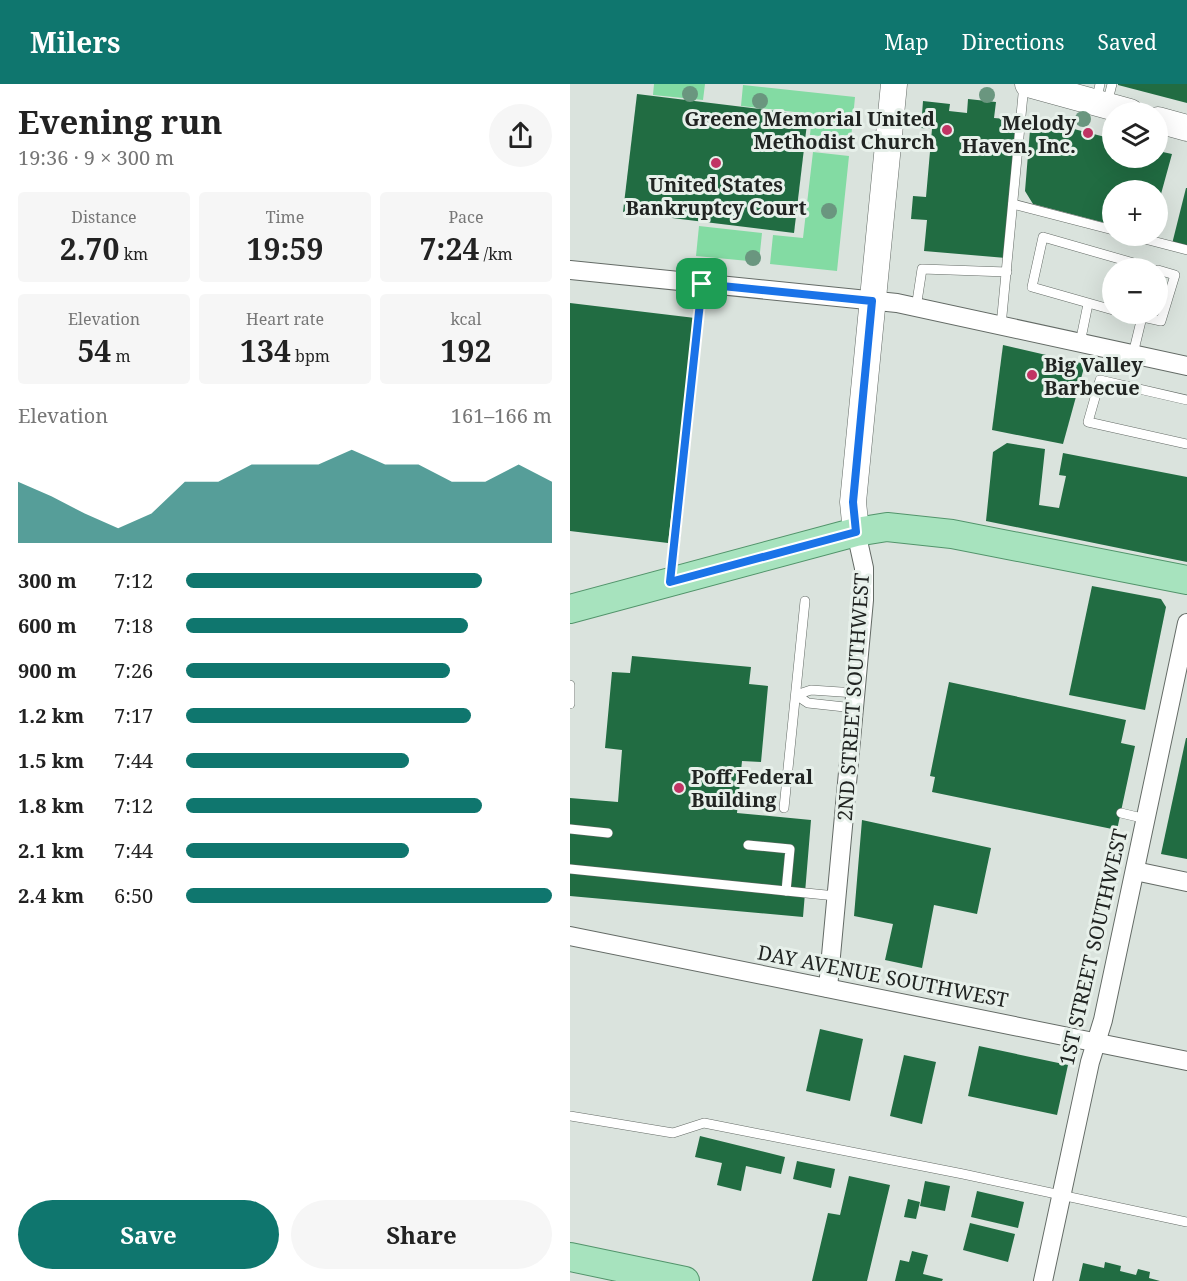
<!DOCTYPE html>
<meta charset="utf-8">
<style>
:root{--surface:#fff;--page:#f6f6f6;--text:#222;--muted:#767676;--accent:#0f766e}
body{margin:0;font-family:"Noto Serif",serif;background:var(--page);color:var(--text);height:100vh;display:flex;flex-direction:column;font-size:22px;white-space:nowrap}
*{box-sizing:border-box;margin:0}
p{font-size:20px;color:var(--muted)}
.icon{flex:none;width:33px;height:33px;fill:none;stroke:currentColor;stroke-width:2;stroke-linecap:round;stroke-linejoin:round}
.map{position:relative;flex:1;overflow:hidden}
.side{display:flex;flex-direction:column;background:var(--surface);width:570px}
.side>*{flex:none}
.fabs{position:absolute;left:532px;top:18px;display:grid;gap:12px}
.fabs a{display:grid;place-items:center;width:66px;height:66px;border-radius:50%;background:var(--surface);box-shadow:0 6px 24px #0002;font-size:30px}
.pin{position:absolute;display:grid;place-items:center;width:51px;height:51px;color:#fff;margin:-26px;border-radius:12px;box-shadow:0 3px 9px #0006}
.round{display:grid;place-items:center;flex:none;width:63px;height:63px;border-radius:32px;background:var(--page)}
.summary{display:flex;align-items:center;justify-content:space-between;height:102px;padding:0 18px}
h1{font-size:33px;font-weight:700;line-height:45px}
.figures{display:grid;grid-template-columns:repeat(3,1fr);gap:9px;height:102px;padding:6px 18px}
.figures div{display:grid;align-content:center;border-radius:6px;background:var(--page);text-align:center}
.figures b{font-size:30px;font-weight:700}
.figures small{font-size:16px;font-weight:400}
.figures p{font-size:16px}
.chart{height:168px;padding:12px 18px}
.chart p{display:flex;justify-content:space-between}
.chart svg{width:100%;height:108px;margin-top:6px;fill:var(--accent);opacity:.7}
.action{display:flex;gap:12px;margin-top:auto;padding:12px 18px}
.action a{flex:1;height:69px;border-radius:36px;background:var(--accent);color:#fff;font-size:24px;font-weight:700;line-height:69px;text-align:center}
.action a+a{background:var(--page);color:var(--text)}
ul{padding:0 18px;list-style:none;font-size:20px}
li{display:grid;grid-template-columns:96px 72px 1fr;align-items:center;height:45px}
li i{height:15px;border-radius:8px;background:var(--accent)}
header{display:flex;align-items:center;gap:36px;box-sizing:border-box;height:84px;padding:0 30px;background:var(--accent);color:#fff}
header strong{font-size:28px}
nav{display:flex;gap:33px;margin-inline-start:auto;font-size:21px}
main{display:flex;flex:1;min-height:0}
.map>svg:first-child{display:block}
.green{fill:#83dba3}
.building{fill:#216c42}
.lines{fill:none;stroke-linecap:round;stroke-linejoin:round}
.lane-casing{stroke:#646b66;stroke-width:10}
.street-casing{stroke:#646b66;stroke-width:20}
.secondary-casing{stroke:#646b66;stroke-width:27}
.primary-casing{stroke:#52946b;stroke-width:30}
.lane{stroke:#fff;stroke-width:9}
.street{stroke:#fff;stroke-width:18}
.secondary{stroke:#fff;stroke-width:26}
.primary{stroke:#a7e3be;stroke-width:28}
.tree{fill:#6a967f}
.route-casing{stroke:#fff;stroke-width:12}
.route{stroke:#1a73e8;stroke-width:8}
.poi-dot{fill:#c13464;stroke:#e7f0ea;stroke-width:2}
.labels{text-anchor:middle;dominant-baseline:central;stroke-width:6;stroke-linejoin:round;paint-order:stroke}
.poi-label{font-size:20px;font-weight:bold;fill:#212422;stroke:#e7f0ea;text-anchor:end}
.street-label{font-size:20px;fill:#212422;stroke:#e7f0ea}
</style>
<header>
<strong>Milers</strong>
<nav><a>Map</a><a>Directions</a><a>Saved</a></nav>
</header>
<main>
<section class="side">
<div class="summary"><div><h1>Evening run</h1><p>19:36 · 9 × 300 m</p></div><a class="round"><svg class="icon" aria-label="share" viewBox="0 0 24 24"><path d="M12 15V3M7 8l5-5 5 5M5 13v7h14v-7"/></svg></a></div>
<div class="figures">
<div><p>Distance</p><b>2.70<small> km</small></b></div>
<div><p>Time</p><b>19:59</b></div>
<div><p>Pace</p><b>7:24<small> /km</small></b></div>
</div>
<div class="figures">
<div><p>Elevation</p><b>54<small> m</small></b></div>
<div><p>Heart rate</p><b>134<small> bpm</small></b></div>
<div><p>kcal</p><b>192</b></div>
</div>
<div class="chart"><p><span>Elevation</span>161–166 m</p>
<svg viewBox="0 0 160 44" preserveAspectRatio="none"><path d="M0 44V19L10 25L20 32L30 38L40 32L50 19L60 19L70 12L80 12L90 12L100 6L110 12L120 12L130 19L140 19L150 12L160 19V44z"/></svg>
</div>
<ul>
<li><b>300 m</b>7:12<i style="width:81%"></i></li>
<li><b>600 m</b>7:18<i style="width:77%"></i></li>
<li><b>900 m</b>7:26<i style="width:72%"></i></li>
<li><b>1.2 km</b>7:17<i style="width:78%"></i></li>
<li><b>1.5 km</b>7:44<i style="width:61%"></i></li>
<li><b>1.8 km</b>7:12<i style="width:81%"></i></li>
<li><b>2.1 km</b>7:44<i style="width:61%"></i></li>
<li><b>2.4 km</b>6:50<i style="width:100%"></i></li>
</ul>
<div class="action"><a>Save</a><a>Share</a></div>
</section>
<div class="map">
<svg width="617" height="1197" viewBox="0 0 617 1197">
<rect width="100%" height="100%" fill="#dae3dd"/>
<g class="green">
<path d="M84 0H135L133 16 83 11Z"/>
<path d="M173 1 285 13 281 55 240 51 242 30 171 22Z"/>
<path d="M243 68 279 72 267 187 200 180 203 151 233 154Z"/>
<path d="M129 142 192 149 189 178 126 172Z"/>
</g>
<g class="building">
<path d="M548 0H617V19L548 1Z"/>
<path d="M67 10 238 31 224 149 53 128Z"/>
<path d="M398 15 426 18 424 34 448 36 436 174 354 167 357 136 341 135 343 112 356 113 362 45 351 44 353 17 380 20 379 27 397 29Z"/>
<path d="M461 34 543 55V74H588V67L602 70 591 110 588 106H543V141L463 120 455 107Z"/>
<path d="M616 104H617V163L602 160Z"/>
<path d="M0 219 125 234 98 459 0 447Z"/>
<path d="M433 261 515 280 493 360 422 346Z"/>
<path d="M437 359 475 365 469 421 489 424 496 392 489 391 493 369 617 393V478L416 437 423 368Z"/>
<path d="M522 502 591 515 596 523 575 626 499 611Z"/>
<path d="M62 572 181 583 179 600 198 602 191 678 172 677 167 729 241 736 233 833 0 812V714L48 718 52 666 35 664 42 588 60 589Z"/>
<path d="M379 598 556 636 551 659 565 662 547 746 362 708 365 693 360 692Z"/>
<path d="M616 654H617V775L591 770Z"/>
<path d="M292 736 421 764 407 830 364 821 352 884 315 876 323 840 284 832Z"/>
<path d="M250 945 293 955 280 1017 236 1007Z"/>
<path d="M409 962 498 981 487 1031 398 1012Z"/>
<path d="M334 971 366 978 352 1040 320 1032Z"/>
<path d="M130 1052 215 1073 211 1090 176 1082 171 1107 147 1101 152 1079 125 1073Z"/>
<path d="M227 1077 265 1085 261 1104 223 1095Z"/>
<path d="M279 1092 320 1101 297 1197H242L258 1129 270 1131Z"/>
<path d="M355 1097 380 1102 375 1127 350 1122Z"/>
<path d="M407 1107 454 1118 448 1144 401 1133Z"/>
<path d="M338 1115 350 1118 346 1135 334 1133Z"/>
<path d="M400 1139 445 1150 438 1178 393 1166Z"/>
<path d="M342 1167 358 1171 353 1190 373 1195 372 1197H325L330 1176 339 1178Z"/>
<path d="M535 1178 551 1182 550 1187 566 1191 568 1185 580 1188 579 1194 590 1197H509L513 1179 534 1184Z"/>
</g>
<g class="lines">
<defs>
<g id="lane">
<path d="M526 18 530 0"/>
<path d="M537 20 542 0"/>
<path d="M443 120 543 146"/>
<path d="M563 152 617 166"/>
<path d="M346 224 352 185 437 188"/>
<path d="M543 226 462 203 473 153 581 184"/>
<path d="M559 230 591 237 605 191 588 186"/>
<path d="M431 242 454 0"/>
<path d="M510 259 518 220"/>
<path d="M563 270 572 233"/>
<path d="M617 316 530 296 518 338 617 360"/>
<path d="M101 493 132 200"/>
<path d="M0 601V620"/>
<path d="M284 624 238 619 226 611 241 606 286 609"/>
<path d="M214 724 235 517"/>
<path d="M551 729 576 735"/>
<path d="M0 745 38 749"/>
<path d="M178 761 220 765 216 807 266 812"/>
<path d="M0 785 216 807"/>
<path d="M0 1032 103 1049 134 1039 393 1090 617 1138"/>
</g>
<g id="street">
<path d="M0 186 327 219 617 282"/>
<path d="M565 787 617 798"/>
<path d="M0 852 617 977"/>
<path d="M258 904 294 516V484L286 448"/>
<path d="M473 1197 520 978 533 936 617 539"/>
</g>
<g id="secondary">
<path d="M458 0 560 28"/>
<path d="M588 36 617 44"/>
<path d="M286 448 283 418 324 0"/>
</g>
<g id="primary">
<path d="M0 525 286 448 317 443 382 450 617 496"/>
<path d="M0 1173 115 1197"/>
</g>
</defs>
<use href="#lane" class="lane-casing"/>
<use href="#street" class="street-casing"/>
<use href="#secondary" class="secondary-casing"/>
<use href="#primary" class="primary-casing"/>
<use href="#lane" class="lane"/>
<use href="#street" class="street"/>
<use href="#secondary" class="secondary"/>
<use href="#primary" class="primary"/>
</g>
<g class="tree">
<circle cx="120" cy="10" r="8"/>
<circle cx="417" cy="11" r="8"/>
<circle cx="190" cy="17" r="8"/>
<circle cx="513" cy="35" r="8"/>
<circle cx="259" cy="127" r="8"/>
<circle cx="183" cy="174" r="8"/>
</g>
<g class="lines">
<defs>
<path id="route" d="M132 200 302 217 283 418 286 448 100 498Z"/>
</defs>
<use href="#route" class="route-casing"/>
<use href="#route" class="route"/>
</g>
<g class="poi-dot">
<circle cx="377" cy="46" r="6"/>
<circle cx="518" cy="49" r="6"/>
<circle cx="146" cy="79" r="6"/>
<circle cx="462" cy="291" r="6"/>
<circle cx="109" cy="704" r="6"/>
</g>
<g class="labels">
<g class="poi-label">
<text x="365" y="34">Greene Memorial United<tspan x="365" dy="23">Methodist Church</tspan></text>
<text x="506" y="38">Melody<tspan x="506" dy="23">Haven, Inc.</tspan></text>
<text x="146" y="100" text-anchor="middle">United States<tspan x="146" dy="23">Bankruptcy Court</tspan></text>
<text x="474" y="280" text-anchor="start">Big Valley<tspan x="474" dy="23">Barbecue</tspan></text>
<text x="121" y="692" text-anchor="start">Poff Federal<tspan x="121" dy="23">Building</tspan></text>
</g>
<g class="street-label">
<text transform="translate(283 613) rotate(-86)">2ND STREET SOUTHWEST</text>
<text transform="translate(523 863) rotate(-77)">1ST STREET SOUTHWEST</text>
<text transform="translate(313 892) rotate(11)">DAY AVENUE SOUTHWEST</text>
</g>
</g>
</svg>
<div class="fabs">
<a><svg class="icon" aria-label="layers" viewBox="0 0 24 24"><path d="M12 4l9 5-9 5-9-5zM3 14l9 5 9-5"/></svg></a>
<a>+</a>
<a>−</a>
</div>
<div class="pin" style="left:132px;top:200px;background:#1e9e55"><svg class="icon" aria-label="arrive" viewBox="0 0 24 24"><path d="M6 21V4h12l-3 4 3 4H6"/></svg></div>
</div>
</main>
